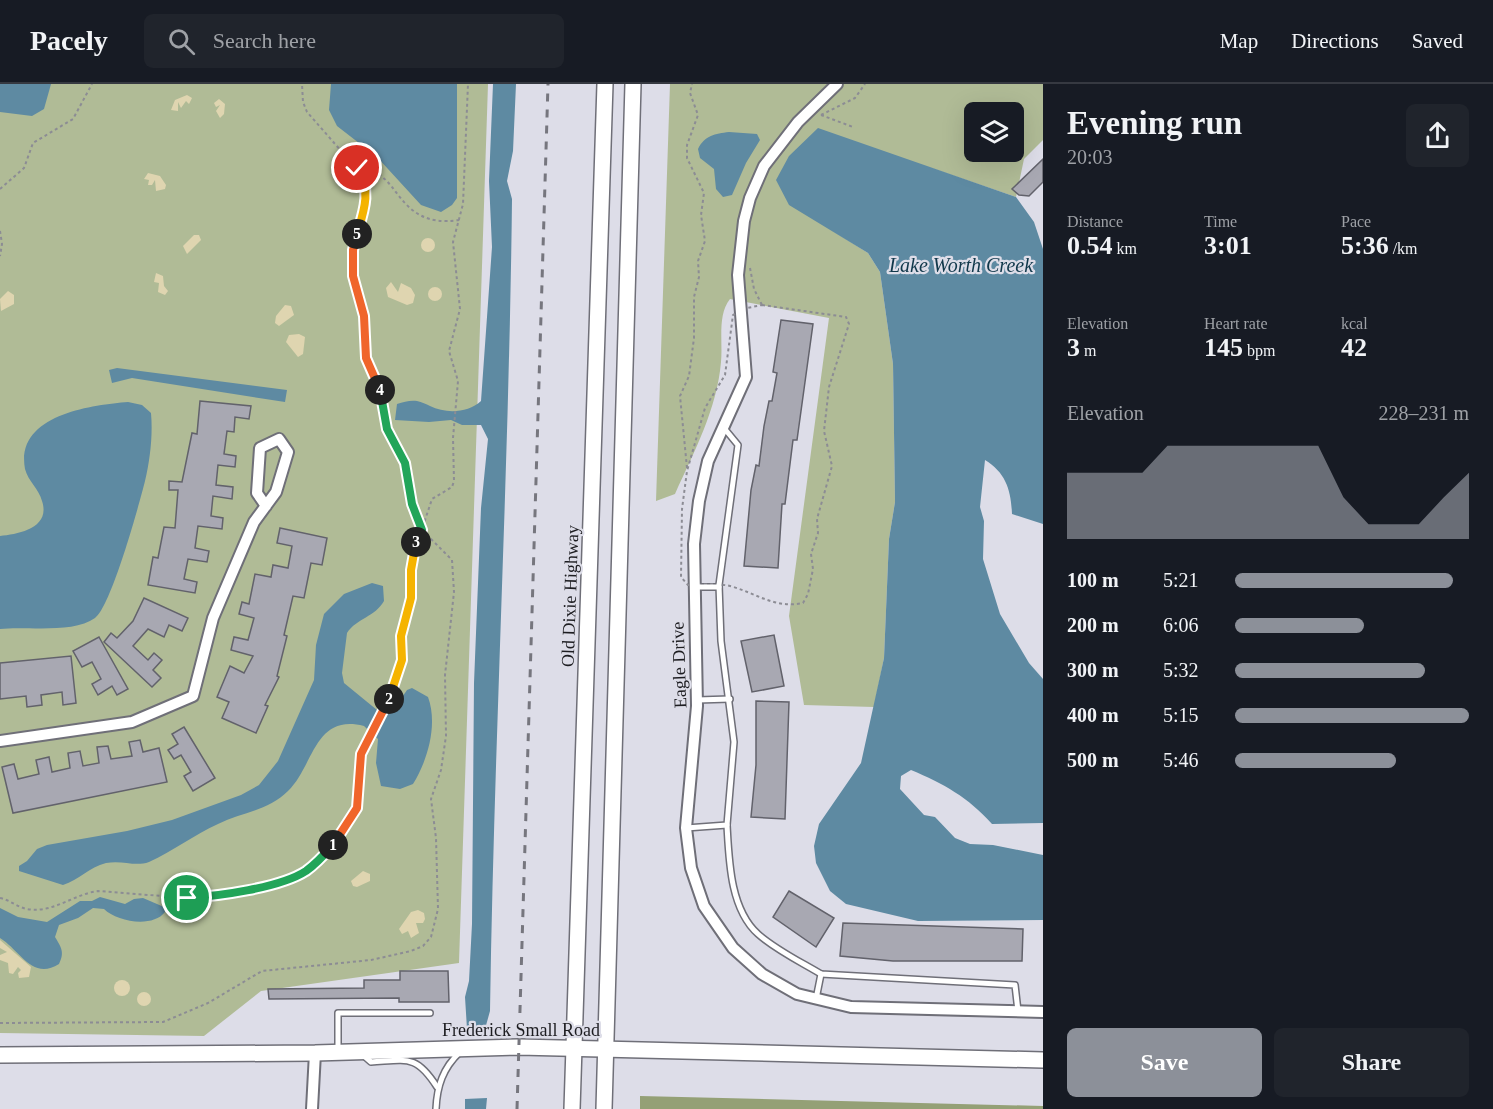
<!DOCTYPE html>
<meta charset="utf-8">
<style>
:root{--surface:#171b24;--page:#20242c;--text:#f1f3f6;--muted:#9ea1a6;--line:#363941;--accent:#8c9099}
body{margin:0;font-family:Georgia,serif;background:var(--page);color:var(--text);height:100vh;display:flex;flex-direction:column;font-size:22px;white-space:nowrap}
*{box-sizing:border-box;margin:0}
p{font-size:20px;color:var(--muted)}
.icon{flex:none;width:33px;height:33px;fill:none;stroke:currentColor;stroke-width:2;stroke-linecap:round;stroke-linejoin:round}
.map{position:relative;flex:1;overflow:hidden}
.drawer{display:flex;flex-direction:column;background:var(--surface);width:450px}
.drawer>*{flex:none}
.fabs{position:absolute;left:964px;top:18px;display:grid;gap:12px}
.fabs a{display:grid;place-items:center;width:60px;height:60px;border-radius:9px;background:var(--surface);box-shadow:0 6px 24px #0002;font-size:30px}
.pin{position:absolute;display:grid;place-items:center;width:51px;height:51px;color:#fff;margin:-26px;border:3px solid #fff;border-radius:50%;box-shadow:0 2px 6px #0007}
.km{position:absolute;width:30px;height:30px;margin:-15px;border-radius:50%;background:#222;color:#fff;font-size:16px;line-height:30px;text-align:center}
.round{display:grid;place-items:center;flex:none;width:63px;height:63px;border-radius:9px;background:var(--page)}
.headline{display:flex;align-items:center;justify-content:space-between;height:102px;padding:0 24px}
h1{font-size:33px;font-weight:800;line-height:45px}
.figures{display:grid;grid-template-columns:repeat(3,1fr);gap:9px;height:102px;padding:6px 24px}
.figures div{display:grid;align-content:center}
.figures b{font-size:26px;font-weight:800}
.figures small{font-size:16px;font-weight:400}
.figures p{font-size:16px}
.chart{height:168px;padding:12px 24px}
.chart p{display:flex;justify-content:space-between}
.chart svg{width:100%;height:108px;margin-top:6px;fill:var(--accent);opacity:.7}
.button{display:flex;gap:12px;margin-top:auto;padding:12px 24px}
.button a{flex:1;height:69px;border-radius:9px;background:var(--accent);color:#fff;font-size:24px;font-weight:800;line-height:69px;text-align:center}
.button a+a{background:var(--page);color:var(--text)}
ul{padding:0 24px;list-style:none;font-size:20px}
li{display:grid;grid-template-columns:96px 72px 1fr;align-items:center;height:45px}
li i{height:15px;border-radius:8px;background:var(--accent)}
header{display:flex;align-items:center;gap:36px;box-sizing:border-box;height:84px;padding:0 30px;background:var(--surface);border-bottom:2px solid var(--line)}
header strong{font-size:28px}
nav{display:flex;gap:33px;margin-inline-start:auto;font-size:21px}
.search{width:420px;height:54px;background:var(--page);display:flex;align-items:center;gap:15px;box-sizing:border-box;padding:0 21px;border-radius:9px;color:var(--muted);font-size:22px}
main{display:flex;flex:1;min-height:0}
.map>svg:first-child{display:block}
.green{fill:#b0bb96;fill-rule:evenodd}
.forest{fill:#94a076}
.sand{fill:#dfd5b0}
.water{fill:#5e8aa2}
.building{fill:#a8a8b2;stroke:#62626b;stroke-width:1.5}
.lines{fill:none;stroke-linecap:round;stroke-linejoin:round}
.lane-casing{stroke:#6f6f78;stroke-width:8}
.street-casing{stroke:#6f6f78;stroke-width:14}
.secondary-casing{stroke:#6f6f78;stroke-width:18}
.path{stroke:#8c8c94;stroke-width:2;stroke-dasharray:3 3;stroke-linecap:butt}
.lane{stroke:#fff;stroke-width:5}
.street{stroke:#fff;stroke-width:10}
.secondary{stroke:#fff;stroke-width:15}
.rail{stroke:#76767e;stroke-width:3;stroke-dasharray:8 8;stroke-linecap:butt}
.split-1-casing{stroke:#fff;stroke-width:12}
.split-2-casing{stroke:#fff;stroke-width:12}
.split-3-casing{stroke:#fff;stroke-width:12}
.split-4-casing{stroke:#fff;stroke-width:12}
.split-5-casing{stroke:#fff;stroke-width:12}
.split-6-casing{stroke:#fff;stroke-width:12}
.split-1{stroke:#22a559;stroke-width:8}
.split-2{stroke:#f0652b;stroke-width:8}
.split-3{stroke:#f5b400;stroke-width:8}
.split-4{stroke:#22a559;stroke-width:8}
.split-5{stroke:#f0652b;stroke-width:8}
.split-6{stroke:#f5b400;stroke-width:8}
.labels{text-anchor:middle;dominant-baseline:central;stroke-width:4.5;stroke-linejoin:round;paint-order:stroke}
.street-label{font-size:18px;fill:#1d1d21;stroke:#dddde8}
.water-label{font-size:20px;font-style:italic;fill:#11384b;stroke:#dddde8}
</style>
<header>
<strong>Pacely</strong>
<div class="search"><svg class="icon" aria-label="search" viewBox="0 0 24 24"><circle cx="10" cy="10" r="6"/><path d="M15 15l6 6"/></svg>Search here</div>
<nav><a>Map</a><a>Directions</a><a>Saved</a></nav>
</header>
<main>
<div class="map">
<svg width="1043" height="1025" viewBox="0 0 1043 1025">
<rect width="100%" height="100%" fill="#dddde8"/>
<g class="green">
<path d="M0 0H488L459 879 261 907 204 952 0 949Z"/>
<path d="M670 0H1043V56L1024 75 1016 113 931 84 833 147 868 169 880 188 893 280 895 418 889 455 884 574 874 623 804 621 789 532 829 234 730 215C717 231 723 258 721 278 717 325 694 368 675 410L656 417ZM975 28H1014V68H975Z"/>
</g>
<path class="forest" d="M640 1012 1043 1022V1025H640Z"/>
<g class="sand">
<path d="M187 11 192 14 189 20 186 17 181 24 178 18V27L171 26 175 16Z"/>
<path d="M219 15 225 20 224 30 220 34 216 27 220 21 216 23 214 19Z"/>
<path d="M148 89 160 92 166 101 165 105 156 107 155 96 152 101H148L149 96 144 95Z"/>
<path d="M194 151H199L201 156 187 170 183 162Z"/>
<circle cx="428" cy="161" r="7"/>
<path d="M156 189 163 192 164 202 168 207 165 211 158 208 159 199 154 198Z"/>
<path d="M391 198 398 208 401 199 411 204 415 211 413 219 407 221 388 213 386 204Z"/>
<circle cx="435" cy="210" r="7"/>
<path d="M8 207 14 211V220L1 227 0 215Z"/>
<path d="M285 221 291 222 294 231 279 242 275 239 276 232Z"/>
<path d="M299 250 305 253 303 270 298 273 286 258 289 251Z"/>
<path d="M363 787 370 790V797L357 803 353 802 351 797Z"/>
<path d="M418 826 424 829 425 835 423 839H416L419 849 411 854 408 847 402 850 399 845 411 828Z"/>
<path d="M0 856 31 883 29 893 19 894 18 889 21 886 18 883 13 890 9 889 8 879 0 876V871L7 868 0 864Z"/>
<circle cx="122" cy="904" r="8"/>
<circle cx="144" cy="915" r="7"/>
</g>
<g class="water">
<path d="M0 0H51L44 25 32 32 0 28Z"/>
<path d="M331 0H457V114L452 121 441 128 421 121 377 73 337 42 329 26Z"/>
<path d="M493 0H516L513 67 507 97 512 115C509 386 494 657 490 927L485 945H467L465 913 469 897 472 840 474 599 481 424 488 355 481 341H462L451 336 429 338 395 336 397 320C404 318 410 316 417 317 422 318 426 320 430 322 446 330 468 329 481 317L492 163 489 97Z"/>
<path d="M818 44 1016 113 1034 138 1043 165V440L1012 430C1011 406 1006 389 985 376L980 423 984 437 983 475 1000 530 1029 579 1043 595V739L992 740C968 713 944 700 911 686L901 692 900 705 924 731 935 733 955 754 970 760 993 761 1043 771V836L918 837 846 820 830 807 816 779 814 762 819 740 861 679 884 574 889 455 895 418 893 280 880 188 868 169 789 121 776 96 789 72Z"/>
<path d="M729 48 757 50 760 56 746 79 732 111 723 113 716 105 714 85 700 74 698 65C705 51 715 50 729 48Z"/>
<path d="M117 284 287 306 285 318 132 294 112 299 109 286Z"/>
<path d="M128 318 142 321 151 329C153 351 150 376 145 397 139 421 111 523 95 534 73 550 26 542 0 545V452C19 450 51 444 42 417 39 405 28 397 25 385 15 331 91 321 128 318Z"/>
<path d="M372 499 383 502 384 517C375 533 357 534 347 549L342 589 344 599 377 626C393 626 399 618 407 606L412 604 428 613C438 640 428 676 413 700L400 705 381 702 376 679 378 655 364 642C314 629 314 682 288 707 268 727 242 728 218 740 194 751 173 767 149 778 135 783 123 776 106 779 89 783 79 796 63 801L19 787V782L27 777 37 765 47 761 127 747 172 736 241 711 259 701 278 677 314 596 316 561 324 530 344 510Z"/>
<path d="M100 813 125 820 134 815 143 814 164 823 165 828C153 844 117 838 104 825L93 824 78 834 59 841 55 853C61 863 65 868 59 880 32 897 20 866 0 854V824L18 833 47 838 80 817H92Z"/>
<path d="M487 1014 486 1025H465V1015Z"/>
</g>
<g class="building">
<path d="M1043 75V98L1029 112 1019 111 1012 105Z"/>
<path d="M781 236 813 240 797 356H793L785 420H782L778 484 744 482 751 406 756 381 759 382 764 342 769 317H772L777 289 773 288Z"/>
<path d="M200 317 251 322 249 335 235 333 234 348 227 347 224 370 236 372 235 383 218 381 216 401 233 403 232 415 213 412 211 432 223 434 222 445 198 442 195 464 209 467 207 478 188 475 184 495 197 498 195 509 148 501 153 473 158 474 164 443 175 444 178 406H169V397L182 398 192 349 197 350Z"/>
<path d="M280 444 327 454 322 481 311 479 304 514 293 512 284 551 287 552 277 592 279 593 265 621 268 622 256 649 222 634 229 618 217 613 230 582 244 589 253 572 231 566 234 553 248 556 254 534 239 530 242 518 249 520 255 490 271 493 273 481 288 484 292 462 277 459Z"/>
<path d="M144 514 188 534 182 547 169 541 164 553 148 545 133 562 148 576 154 569 162 576 153 586 161 594 152 603 104 558 111 549 117 554 133 537Z"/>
<path d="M774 551 784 602 752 608 741 557Z"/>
<path d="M99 553 128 605 117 611 112 602 98 611 92 600 101 595 92 578 82 583 73 567Z"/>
<path d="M71 572 76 619 63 621 62 608 41 611 42 621 27 623 26 612 0 615V579Z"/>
<path d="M756 617 789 618 785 735 751 733 756 681Z"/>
<path d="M184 643 215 694 193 707 184 692 191 688 181 671 174 675 168 666 178 660 172 650Z"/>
<path d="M140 656 143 668 159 664 167 698 13 729 2 683 14 680 18 695 39 690 36 676 49 673 52 688 70 684 68 669 80 667 83 682 99 679 97 663 108 662 111 675 132 672 129 658Z"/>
<path d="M789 807 834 834 816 863 773 833Z"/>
<path d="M843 839 1023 845 1022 877H893L840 872Z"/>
<path d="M400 887H448L449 918H399V914L269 915 268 905 364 904V896H400Z"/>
</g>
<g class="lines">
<defs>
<g id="lane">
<path d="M694 503H719"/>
<path d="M697 616 730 615"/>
<path d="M727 741C729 776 730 825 758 850 776 866 801 878 821 890L1015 901 1018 927"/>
<path d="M686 744 727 741 734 658 721 557 719 501 738 361 724 344"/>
<path d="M816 915 821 890"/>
<path d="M338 967V929H430"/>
<path d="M363 971 371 978C407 976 416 970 437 1003"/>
<path d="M436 1025C437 1002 443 984 460 968"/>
</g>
<g id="street">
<path d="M837 0 798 38 764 82 750 114 744 137 738 191 746 293 708 377 699 417 694 460 697 622 686 744 691 784 704 822 733 864 762 890 797 910 851 923 1043 928"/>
<path d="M0 657 132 638 193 612 213 534 254 438 276 408 288 368 279 355 260 364 257 409 266 422"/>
<path d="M312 1025 315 969"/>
</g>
<g id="secondary">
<path d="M0 971 315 969 519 963 1043 976"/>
<path d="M572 1025 605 0"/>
<path d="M604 1025 633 0"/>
</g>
</defs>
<use href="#lane" class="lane-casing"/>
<use href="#street" class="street-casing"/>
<use href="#secondary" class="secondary-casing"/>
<g class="path">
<path d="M821 31 853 43"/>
<path d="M821 31 855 14 865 0"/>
<path d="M361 88C400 81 393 146 459 136"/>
<path d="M0 105 24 84 33 59 73 35 92 0"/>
<path d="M0 147 2 160 0 172"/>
<path d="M750 184 754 205 762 221"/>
<path d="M762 221 846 233 849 240 829 303 824 347 832 382 817 435 818 449 811 470 813 485 808 510 803 519C775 525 756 509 730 502 717 499 701 501 688 501L681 493 682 425 687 387 705 324 725 291 733 231 742 225Z"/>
<path d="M687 384 680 312 689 292 694 254V213L699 193 698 177 705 157 701 131 704 109 687 74V61L698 31 690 9 692 0"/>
<path d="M0 814C10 816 17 823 27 825 52 830 74 810 98 807L187 814 269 801 306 787 333 761 357 724 361 670 399 592 402 576 401 552 411 514 413 472 432 415 452 403 454 397 453 354 458 297 449 267 460 225 453 158 463 120 468 0"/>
<path d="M0 939 163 938 208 919 262 887 371 876 411 867 423 862 431 853 438 825 436 754 431 715 441 686 446 652 445 591 454 508 452 476 422 446 416 433 405 379 387 345 378 299 366 274 364 232 352 177 365 119 364 93 307 28 303 18 302 0"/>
</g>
<use href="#lane" class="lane"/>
<use href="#street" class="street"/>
<use href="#secondary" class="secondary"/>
<path class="rail" d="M517 1025 548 0"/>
</g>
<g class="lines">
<defs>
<path id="split-1" d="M187 814C218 812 280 804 306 787 316 780 325 770 333 761"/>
<path id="split-2" d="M333 761 357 724 361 670 389 615"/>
<path id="split-3" d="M389 615 402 576 401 552 411 514V486L416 458"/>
<path id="split-4" d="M380 306 387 345 405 379 412 420 422 446 416 458"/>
<path id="split-5" d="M357 150 353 166V192L364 232 366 274 380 306"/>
<path id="split-6" d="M357 150C364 127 372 105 357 84"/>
</defs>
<use href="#split-1" class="split-1-casing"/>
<use href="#split-2" class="split-2-casing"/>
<use href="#split-3" class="split-3-casing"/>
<use href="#split-4" class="split-4-casing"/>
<use href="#split-5" class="split-5-casing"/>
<use href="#split-6" class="split-6-casing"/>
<use href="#split-1" class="split-1"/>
<use href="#split-2" class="split-2"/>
<use href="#split-3" class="split-3"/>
<use href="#split-4" class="split-4"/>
<use href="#split-5" class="split-5"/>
<use href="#split-6" class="split-6"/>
</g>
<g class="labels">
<g class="street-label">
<text transform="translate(570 512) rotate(-88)">Old Dixie Highway</text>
<text transform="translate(679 581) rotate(-92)">Eagle Drive</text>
<text x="521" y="946">Frederick Small Road</text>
</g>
<g class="water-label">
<text x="961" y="181">Lake Worth Creek</text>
</g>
</g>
</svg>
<div class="fabs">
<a><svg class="icon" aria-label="layers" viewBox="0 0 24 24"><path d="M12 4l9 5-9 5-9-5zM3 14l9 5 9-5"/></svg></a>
</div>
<div class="pin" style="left:187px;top:814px;background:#1e9e55"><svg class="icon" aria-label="arrive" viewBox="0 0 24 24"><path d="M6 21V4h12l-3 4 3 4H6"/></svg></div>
<div class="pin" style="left:357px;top:84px;background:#d93025"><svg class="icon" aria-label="check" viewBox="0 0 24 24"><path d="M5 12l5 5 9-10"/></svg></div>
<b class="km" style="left:333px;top:761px">1</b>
<b class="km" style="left:389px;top:615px">2</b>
<b class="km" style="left:416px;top:458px">3</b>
<b class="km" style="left:380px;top:306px">4</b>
<b class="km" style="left:357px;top:150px">5</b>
</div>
<section class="drawer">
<div class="headline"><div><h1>Evening run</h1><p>20:03</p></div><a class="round"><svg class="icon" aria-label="share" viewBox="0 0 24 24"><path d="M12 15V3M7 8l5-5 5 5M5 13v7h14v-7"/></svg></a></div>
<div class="figures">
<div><p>Distance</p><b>0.54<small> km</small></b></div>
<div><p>Time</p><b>3:01</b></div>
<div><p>Pace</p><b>5:36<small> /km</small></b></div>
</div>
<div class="figures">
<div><p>Elevation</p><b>3<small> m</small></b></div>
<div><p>Heart rate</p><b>145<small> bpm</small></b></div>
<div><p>kcal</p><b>42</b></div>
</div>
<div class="chart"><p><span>Elevation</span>228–231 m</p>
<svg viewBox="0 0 160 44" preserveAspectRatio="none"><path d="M0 44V17L10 17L20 17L30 17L40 6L50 6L60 6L70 6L80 6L90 6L100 6L110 27L120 38L130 38L140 38L150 27L160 17V44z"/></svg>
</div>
<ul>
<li><b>100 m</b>5:21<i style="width:93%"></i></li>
<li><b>200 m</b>6:06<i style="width:55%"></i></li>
<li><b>300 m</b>5:32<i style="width:81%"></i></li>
<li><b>400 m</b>5:15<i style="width:100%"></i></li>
<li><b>500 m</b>5:46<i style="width:69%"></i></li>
</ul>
<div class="button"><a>Save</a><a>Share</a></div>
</section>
</main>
